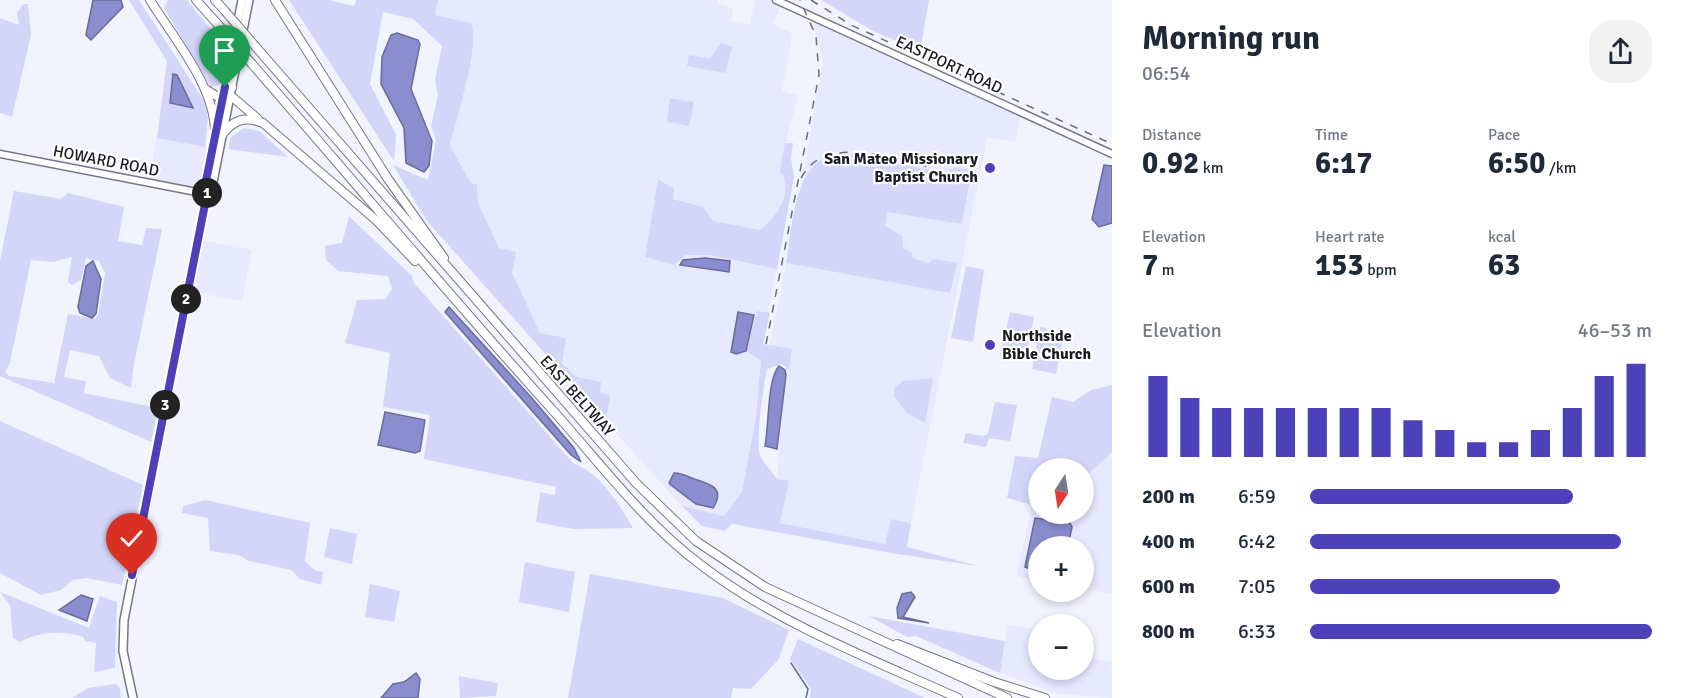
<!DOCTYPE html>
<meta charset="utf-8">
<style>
:root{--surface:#fff;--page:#f2f2f3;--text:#1f2937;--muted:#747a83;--accent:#4c41b8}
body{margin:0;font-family:Signika,sans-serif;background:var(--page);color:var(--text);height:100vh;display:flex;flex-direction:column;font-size:22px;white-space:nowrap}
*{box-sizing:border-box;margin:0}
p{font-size:20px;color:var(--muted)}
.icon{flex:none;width:33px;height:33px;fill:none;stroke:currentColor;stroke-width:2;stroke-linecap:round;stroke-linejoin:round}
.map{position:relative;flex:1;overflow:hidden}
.drawer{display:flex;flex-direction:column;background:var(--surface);width:570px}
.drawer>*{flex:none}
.needle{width:39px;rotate:192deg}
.fabs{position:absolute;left:1028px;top:458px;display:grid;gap:12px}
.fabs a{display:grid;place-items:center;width:66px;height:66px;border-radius:50%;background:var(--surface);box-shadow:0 3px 9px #0003;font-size:30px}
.pin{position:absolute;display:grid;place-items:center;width:51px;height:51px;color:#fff;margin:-62px -26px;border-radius:50% 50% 50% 0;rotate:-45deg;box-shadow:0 0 6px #0007}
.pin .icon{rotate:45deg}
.km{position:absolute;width:30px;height:30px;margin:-15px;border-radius:50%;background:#222;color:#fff;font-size:16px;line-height:30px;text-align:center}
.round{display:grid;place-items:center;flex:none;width:63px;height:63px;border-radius:24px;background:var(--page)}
.overview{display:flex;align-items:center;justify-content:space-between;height:102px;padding:0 30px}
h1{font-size:33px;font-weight:700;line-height:45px}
.figures{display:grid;grid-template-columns:repeat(3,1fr);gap:9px;height:102px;padding:6px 30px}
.figures div{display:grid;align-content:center}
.figures b{font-size:30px;font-weight:700}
.figures small{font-size:16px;font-weight:400}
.figures p{font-size:16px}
.chart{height:168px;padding:12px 30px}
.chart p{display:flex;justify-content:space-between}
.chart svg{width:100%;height:108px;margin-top:6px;stroke:var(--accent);stroke-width:6}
ul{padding:0 30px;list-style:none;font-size:20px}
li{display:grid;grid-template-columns:96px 72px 1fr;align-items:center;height:45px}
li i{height:15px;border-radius:8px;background:var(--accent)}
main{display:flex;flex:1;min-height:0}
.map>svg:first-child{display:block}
.built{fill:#e6e9ff}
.green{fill:#d3d6f9;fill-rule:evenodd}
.water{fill:#8a8ecf;stroke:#686c9a;stroke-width:1.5}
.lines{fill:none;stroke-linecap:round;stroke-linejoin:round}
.stream{stroke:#686c9a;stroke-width:1.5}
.secondary-casing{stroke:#767784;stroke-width:9}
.primary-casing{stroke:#767784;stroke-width:10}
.highway-casing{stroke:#767784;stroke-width:10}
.secondary{stroke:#fff;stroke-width:6}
.primary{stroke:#fff;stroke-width:7}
.highway{stroke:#fff;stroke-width:8}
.rail{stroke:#6b6c74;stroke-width:1.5;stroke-dasharray:8 8;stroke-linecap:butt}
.highway-bridge-casing{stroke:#767784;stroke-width:10;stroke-linecap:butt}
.highway-bridge{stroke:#fff;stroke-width:8}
.route-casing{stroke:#fff;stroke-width:12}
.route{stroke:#4c41b8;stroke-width:8}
.poi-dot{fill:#4c41b8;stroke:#fff;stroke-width:2}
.labels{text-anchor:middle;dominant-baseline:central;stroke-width:4.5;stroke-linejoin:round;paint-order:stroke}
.street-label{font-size:16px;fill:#1a1b20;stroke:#fff}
.poi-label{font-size:16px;font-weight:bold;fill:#1a1b20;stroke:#fff;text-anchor:end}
</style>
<main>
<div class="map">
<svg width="1112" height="698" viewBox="0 0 1112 698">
<rect width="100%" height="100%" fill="#f1f3fe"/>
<g class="built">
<path d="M438 0H718L717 3 733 9 731 22 750 25 755 0H770L781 5 773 24 792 33 782 91 798 96 785 143 787 190 780 212 760 230 713 221 703 207 673 199 658 179 645 257 674 265 686 255H709L777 269 768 313 757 311 754 315 738 312 736 354 746 351 761 360 756 417 742 492 724 516 682 506 606 422 610 397 577 378 540 333 512 271 515 252 499 249 478 203 477 185 470 182 450 145 473 49 474 31 435 15Z"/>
<path d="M813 21 1021 114 1015 142 987 137 911 523 891 519 885 544 780 523 789 482 777 479 783 407 792 350 770 345 786 263 950 293 929 263 913 258 902 249V236L885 226 887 212 962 224 972 171 955 168 944 174 852 154 806 176 800 192 823 61Z"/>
<path d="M157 138 210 148 202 185 195 188 148 181Z"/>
<path d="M202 240 252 250 242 301 192 291Z"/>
<path d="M1112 452V594L1083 589V546H1038V580L1017 576 1032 505 1038 497V513H1083V479Z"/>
<path d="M1008 624 1038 630V669H1083V656L1112 662V698L1059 694 1000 673Z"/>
</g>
<g class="green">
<path d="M129 0H139L204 101 208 117 205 147 157 138 167 61Z"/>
<path d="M168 0H187L227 50 221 84 211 87 164 8Z"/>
<path d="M289 0H329L354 6 356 0H438L435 15 471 23C481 45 456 118 450 145L470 182 477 185 478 203 499 248 516 252 512 272 540 333 566 338 562 363 577 377 601 382 600 392 610 396 606 422 427 221 393 165 428 180 436 140 431 126 438 95 435 80 442 46 413 19 383 12 370 84 396 135 394 161Z"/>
<path d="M821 0H929L920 51 873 31Z"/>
<path d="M23 4H28L31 35 12 117 0 113V18L19 25 17 13Z"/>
<path d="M721 43 732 47 725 73 687 66 689 55 710 59Z"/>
<path d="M670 98 694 102 689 126 667 122Z"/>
<path d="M244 128 259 131 288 157 228 149 231 137Z"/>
<path d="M785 143H793L791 158 794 177 777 269 709 255H686L674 265 645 257 658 179 674 189 673 199 703 207 713 221 760 230C778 214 789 201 784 176L780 173Z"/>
<path d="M851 154 944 173 955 168 972 170 962 224 887 212 885 226 902 236 903 249 911 252 913 258 929 263 933 259 957 263 950 293 786 263C792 232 792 186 816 164 825 155 839 155 851 154Z"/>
<path d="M14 191 61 199 68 193 124 207 118 241 142 245 146 228 162 229 134 364 131 388 110 378 99 356 70 350 64 377 86 381 84 393 158 408 151 442 0 376V261ZM72 257 68 282 72 285 81 280 86 258 99 261 105 273 98 315 95 319 68 314 54 383 9 376 5 372 10 363 31 260 53 262Z"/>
<path d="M349 216 412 276 414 283 574 464C600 472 620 506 633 528L573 529 536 522 540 492 555 495 556 487 424 459 430 415 383 407 390 353 345 343 357 300 385 299 392 289 388 276 338 271 326 260 325 246 342 243Z"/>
<path d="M966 266 984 270 973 342 951 338Z"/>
<path d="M757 311 770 313 763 344 792 349 789 370 782 364 767 369C764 385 755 441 760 455 763 463 772 471 777 479L789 481 780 523 885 544 891 519 911 523 907 547 978 566 897 554 732 524 725 531 702 526 682 506 724 516 742 492 756 417 761 360 746 351Z"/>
<path d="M1010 312 1034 317 1025 360 1000 356Z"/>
<path d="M1040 327 1046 328 1052 337 1063 338 1056 374 1032 369Z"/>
<path d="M933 378 925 423 907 413 894 396 895 387 904 381Z"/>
<path d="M1112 385V452L1083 479V468H1038V497L1032 505 1007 498 1015 456 1038 458 1052 397 1073 402 1091 390Z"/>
<path d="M995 402 1017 405 1010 441 989 438 986 447 963 443 966 433 983 436 988 434Z"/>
<path d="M0 421 143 485 122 585 87 578 73 580 61 590 41 595 0 573Z"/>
<path d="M205 500 310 523 305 561 314 570 323 572 321 585 300 579 291 570 249 561 239 555 210 551 208 518 182 513 183 506Z"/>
<path d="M330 528 357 534 352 564 324 557Z"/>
<path d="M525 562 575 572 569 612 519 602Z"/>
<path d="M590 574 723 598 789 630 779 659 751 689 733 688 731 698H568Z"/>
<path d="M370 584 400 591 394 622 365 617Z"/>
<path d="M0 592 89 628 100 596 117 602 115 668 94 672 96 643 85 641 83 637C62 630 39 632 20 642L13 638 10 605Z"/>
<path d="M869 616 1005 641 1000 673 916 636 907 637Z"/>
<path d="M798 639 925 698H810L811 689 790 659Z"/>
<path d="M459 676 498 683 496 696 460 698Z"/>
<path d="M116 684 120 688 121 698H72L88 688Z"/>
</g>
<g class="water">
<path d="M93 0H121L123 7 91 40 86 35Z"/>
<path d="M397 33 418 40 420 44 411 89 432 141 429 166 424 172 406 163 404 128 381 84 382 57 391 35Z"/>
<path d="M173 74 177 75 193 108 170 103Z"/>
<path d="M1104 165 1112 166V223L1099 227 1092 219Z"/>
<path d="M705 258 730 261 729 272 680 265 683 260Z"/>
<path d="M93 261 101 279 96 314 92 318 80 313 78 307 86 266Z"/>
<path d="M449 307 531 397 574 448 581 462 571 455 445 312Z"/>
<path d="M738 312 754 315 746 351 736 354 731 352Z"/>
<path d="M779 366 785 370 786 375 777 449 765 446C769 427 767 379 779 366Z"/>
<path d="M385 412 425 420 420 451 415 453 378 445Z"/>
<path d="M674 473C681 473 687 476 694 479 710 484 726 488 713 508L696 504 672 486 669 483Z"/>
<path d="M1035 518 1070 523 1072 527 1068 546H1038V572L1025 567Z"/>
<path d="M911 592 915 597 903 617 929 623 898 618 897 608 902 594Z"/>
<path d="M81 595 93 599 87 621 59 610Z"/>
<path d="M416 673 420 679 418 698H381L393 684 404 682Z"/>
</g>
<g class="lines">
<path class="stream" d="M791 663 808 689 806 698"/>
<defs>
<g id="secondary">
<path d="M776 0 1112 154"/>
<path d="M0 154 207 194"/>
</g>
<g id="primary">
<path d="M207 194 213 182 249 0"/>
<path d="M133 698 123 651 124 620 207 194 206 181 242 0"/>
</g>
<g id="highway">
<path d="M150 0C174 39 217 88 215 136"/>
<path d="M196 0 222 29"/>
<path d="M215 0 225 11"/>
<path d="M275 0 388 179 444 258"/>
<path d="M255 46 636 483 696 541 765 587 1007 698"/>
<path d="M252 64C354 181 453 300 557 415 603 467 645 523 701 565 775 622 873 660 958 698"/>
<path d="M225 87 230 95 258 119"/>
<path d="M207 90 218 97 232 88"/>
<path d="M222 135C234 119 245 116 263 123L377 221 415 261"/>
<path d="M897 644 994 682 1045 698"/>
</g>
</defs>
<use href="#secondary" class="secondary-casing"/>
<use href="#primary" class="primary-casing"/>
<use href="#highway" class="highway-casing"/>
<use href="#secondary" class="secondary"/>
<use href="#primary" class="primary"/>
<use href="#highway" class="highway"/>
<g class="rail">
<path d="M811 0 851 25 1112 144"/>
<path d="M801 178C825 132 895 160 934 168"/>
<path d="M766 344 819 75 816 36 800 0"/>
</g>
<defs>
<g id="highway-bridge">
<path d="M225 11 255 46"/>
<path d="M222 29 252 64"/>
</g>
</defs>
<use href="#highway-bridge" class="highway-bridge-casing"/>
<use href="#highway-bridge" class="highway-bridge"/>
</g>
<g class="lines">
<defs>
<path id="route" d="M132 575 207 194 206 181 225 87"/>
</defs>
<use href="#route" class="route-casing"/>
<use href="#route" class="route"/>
</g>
<g class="poi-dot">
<circle cx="990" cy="168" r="6"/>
<circle cx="990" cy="345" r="6"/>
</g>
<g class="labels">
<g class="street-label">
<text transform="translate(949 65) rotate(25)">EASTPORT ROAD</text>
<text transform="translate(106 161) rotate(11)">HOWARD ROAD</text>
<text transform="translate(577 396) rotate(48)">EAST BELTWAY</text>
</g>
<g class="poi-label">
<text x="978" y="159">San Mateo Missionary<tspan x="978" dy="18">Baptist Church</tspan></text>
<text x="1002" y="336" text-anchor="start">Northside<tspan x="1002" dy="18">Bible Church</tspan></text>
</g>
</g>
</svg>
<div class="fabs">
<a><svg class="needle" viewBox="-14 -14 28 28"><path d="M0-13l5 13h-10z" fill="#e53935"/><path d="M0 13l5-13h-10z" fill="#747a83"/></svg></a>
<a>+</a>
<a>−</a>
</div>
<div class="pin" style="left:225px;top:87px;background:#1e9e55"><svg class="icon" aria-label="arrive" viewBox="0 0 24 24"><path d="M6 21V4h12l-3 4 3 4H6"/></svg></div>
<div class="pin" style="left:132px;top:575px;background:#d93025"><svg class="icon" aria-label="check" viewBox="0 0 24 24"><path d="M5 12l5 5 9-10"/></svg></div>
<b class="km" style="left:207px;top:193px">1</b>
<b class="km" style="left:186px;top:299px">2</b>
<b class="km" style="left:165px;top:405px">3</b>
</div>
<section class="drawer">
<div class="overview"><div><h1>Morning run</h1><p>06:54</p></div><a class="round"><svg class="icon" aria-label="share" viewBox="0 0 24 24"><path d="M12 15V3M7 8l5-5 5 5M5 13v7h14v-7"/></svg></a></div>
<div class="figures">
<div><p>Distance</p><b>0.92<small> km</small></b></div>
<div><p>Time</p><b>6:17</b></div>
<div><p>Pace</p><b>6:50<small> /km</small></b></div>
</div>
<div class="figures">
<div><p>Elevation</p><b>7<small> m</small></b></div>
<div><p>Heart rate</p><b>153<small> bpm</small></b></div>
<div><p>kcal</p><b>63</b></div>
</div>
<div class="chart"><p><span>Elevation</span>46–53 m</p>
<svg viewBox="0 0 160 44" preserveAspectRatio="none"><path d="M5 44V11M15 44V20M25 44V24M35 44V24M45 44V24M55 44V24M65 44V24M75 44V24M85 44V29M95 44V33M105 44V38M115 44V38M125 44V33M135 44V24M145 44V11M155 44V6"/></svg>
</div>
<ul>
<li><b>200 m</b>6:59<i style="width:77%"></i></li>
<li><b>400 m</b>6:42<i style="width:91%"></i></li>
<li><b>600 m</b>7:05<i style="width:73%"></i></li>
<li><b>800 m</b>6:33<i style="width:100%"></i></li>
</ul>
</section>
</main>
